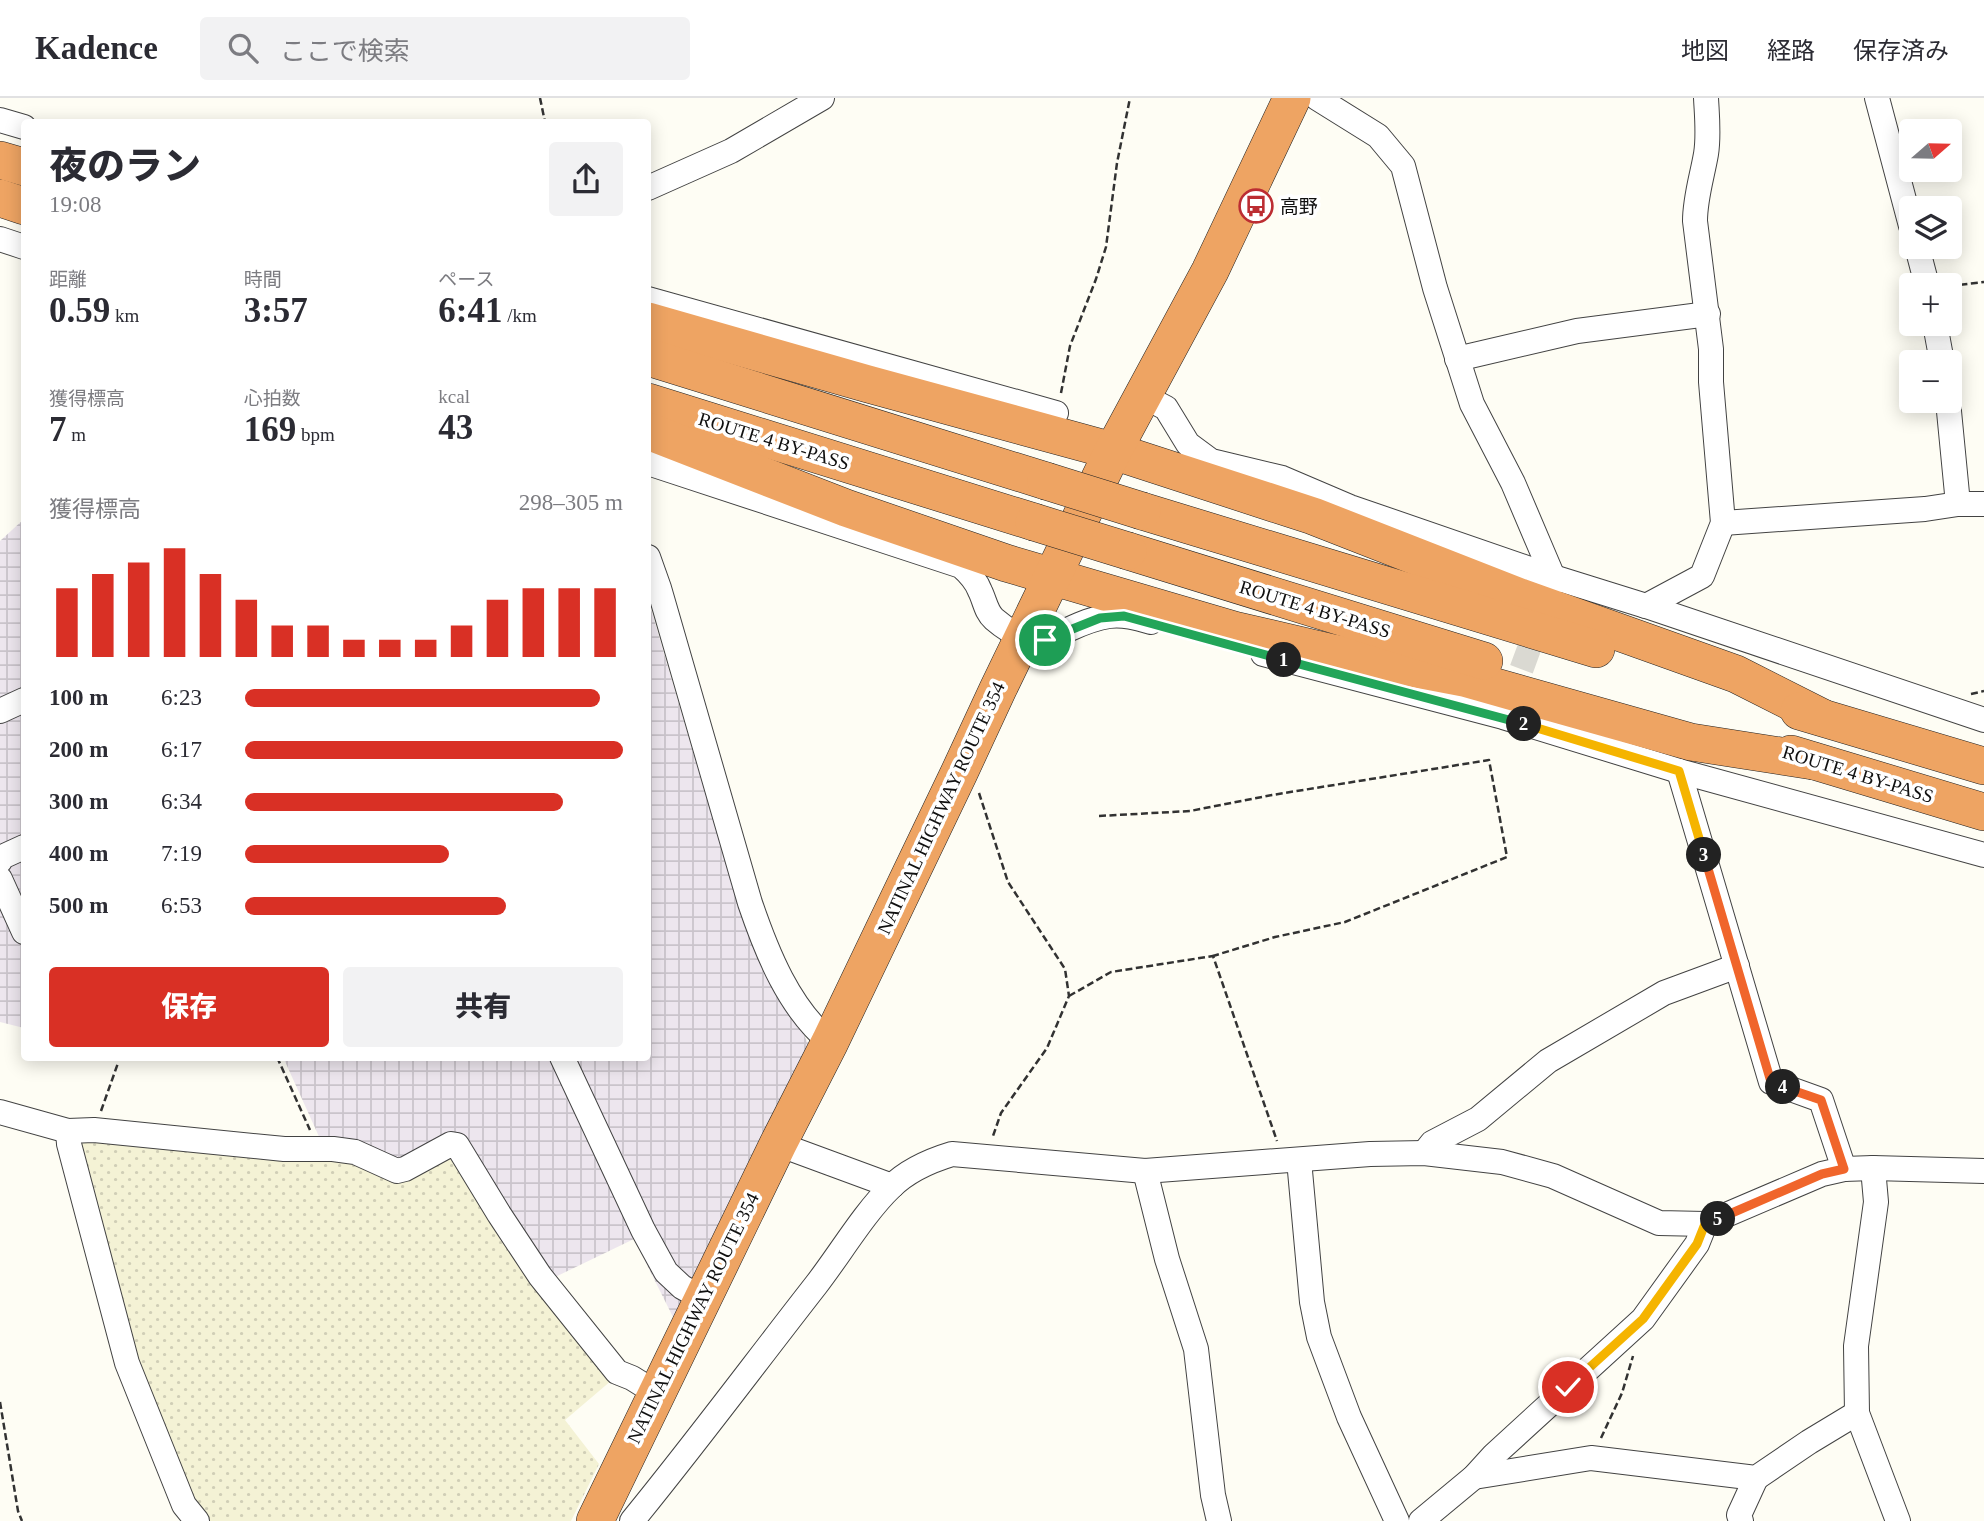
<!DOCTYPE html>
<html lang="ja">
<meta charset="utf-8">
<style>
:root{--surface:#fff;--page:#f2f2f3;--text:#2b2b33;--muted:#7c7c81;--line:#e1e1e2;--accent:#d93025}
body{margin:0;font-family:"Times New Roman","Noto Sans JP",serif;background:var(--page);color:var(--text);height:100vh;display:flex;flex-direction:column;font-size:26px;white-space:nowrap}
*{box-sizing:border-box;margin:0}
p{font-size:23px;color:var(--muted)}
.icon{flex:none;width:38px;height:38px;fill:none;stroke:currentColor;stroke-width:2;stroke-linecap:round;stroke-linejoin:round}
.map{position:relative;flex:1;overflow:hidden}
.sheet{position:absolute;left:21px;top:21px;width:630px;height:942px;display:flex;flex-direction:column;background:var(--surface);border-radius:7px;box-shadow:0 4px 18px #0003}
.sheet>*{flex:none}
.needle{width:46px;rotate:70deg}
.controls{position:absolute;left:1899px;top:21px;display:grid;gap:14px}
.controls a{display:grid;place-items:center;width:63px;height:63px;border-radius:7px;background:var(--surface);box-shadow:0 4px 18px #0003;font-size:35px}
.pin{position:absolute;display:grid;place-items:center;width:60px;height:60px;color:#fff;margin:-30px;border:4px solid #fff;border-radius:50%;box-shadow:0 2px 7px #0007}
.km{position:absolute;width:35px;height:35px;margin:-18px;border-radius:50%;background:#222;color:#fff;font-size:19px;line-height:35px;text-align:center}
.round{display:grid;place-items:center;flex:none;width:74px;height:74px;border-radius:7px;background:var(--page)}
.overview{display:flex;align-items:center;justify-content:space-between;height:119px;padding:0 28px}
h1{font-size:38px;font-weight:800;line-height:52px}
.figures{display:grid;grid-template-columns:repeat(3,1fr);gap:10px;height:119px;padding:7px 28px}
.figures div{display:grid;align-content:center}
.figures b{font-size:35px;font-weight:800}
.figures small{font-size:19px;font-weight:400}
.figures p{font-size:19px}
.chart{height:196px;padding:14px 28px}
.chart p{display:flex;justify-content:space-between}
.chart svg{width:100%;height:126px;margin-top:7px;stroke:var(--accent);stroke-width:6}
.button{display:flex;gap:14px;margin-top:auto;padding:14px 28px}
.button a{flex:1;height:80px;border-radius:7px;background:var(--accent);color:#fff;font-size:28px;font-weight:800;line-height:80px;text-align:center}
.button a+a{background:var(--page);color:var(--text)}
ul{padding:0 28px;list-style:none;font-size:23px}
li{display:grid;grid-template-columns:112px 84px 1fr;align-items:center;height:52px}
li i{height:18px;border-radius:9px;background:var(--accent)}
header{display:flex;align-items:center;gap:42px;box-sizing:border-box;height:98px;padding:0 35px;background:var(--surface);border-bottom:2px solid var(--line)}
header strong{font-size:33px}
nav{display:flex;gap:38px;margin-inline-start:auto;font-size:24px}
.search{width:490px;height:63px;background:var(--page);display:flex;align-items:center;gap:18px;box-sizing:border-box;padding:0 24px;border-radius:7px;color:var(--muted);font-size:26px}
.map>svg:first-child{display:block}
.industrial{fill:url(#industrial-grid)}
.farmland{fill:url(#farmland-dots)}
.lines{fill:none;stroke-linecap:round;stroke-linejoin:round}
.minor-tunnel{stroke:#dad9d2;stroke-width:24;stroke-dasharray:24 12;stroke-linecap:butt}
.minor-casing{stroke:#434343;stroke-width:26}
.highway-casing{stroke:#212121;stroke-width:38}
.path{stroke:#323232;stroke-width:2.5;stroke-dasharray:7 3.5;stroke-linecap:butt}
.minor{stroke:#fff;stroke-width:24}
.highway{stroke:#eea463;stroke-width:37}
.highway-bridge-casing{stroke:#212121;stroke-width:38;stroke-linecap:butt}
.highway-bridge{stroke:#eea463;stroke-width:37}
.split-1-casing{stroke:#fff;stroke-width:14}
.split-2-casing{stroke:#fff;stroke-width:14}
.split-3-casing{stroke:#fff;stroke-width:14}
.split-4-casing{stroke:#fff;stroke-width:14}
.split-5-casing{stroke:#fff;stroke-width:14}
.split-6-casing{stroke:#fff;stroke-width:14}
.split-1{stroke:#22a559;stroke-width:9}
.split-2{stroke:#22a559;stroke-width:9}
.split-3{stroke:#f5b400;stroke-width:9}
.split-4{stroke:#f0652b;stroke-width:9}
.split-5{stroke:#f0652b;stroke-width:9}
.split-6{stroke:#f5b400;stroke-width:9}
.labels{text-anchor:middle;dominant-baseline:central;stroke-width:7;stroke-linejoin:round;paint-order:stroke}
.poi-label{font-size:19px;fill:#101010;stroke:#fff;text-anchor:start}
.street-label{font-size:19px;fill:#101010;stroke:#fff}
</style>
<header>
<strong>Kadence</strong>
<div class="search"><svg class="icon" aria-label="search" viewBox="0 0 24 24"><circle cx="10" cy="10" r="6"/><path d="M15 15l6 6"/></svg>ここで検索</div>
<nav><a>地図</a><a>経路</a><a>保存済み</a></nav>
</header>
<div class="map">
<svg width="1984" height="1423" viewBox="0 0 1984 1423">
<defs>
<pattern id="industrial-grid" width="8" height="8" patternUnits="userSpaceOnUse" patternTransform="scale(1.75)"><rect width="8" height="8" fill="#ede6ee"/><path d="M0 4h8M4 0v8" fill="none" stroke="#cac4cb"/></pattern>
<pattern id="farmland-dots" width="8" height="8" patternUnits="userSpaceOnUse" patternTransform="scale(1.75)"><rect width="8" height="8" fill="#f4f2d5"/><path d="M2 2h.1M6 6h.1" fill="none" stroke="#d0ceb6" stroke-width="1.8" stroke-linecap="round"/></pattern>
</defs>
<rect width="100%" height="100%" fill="#fefdf4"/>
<g class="industrial">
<path d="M24 421V930L0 924V443Z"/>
<path d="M648 501 738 807 810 949 676 1225 634 1141 551 1181 455 1034 400 1065 321 1043 283 959H648Z"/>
</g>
<path class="farmland" d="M77 1041 352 1061 384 1079 447 1056 612 1282 565 1322 599 1366 571 1423H206L190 1403 155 1321Z"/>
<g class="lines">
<path class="minor-tunnel" d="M1509 605 1540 521"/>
<defs>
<g id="minor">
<path d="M1317 0 1378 38 1403 68 1435 190 1472 306 1513 385 1553 479 1551 487"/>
<path d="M1877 0 1911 128"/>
<path d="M0 22 24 29"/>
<path d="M648 90 731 53 822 0"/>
<path d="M0 141 24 149"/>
<path d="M1917 149 1927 187"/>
<path d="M648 201 1056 315"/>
<path d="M1935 226 1942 264"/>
<path d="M1457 261 1577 233 1708 216"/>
<path d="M1143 298 1166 310 1188 346 1211 363 1282 380 1350 409 1553 479 1646 508 1984 622"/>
<path d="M1948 303 1958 406"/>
<path d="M648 365 961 468C969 475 976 482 980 493 985 503 986 514 994 521 1044 564 1060 525 1109 518 1123 516 1137 520 1151 524"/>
<path d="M1723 425 1925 411 1958 406H1984"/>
<path d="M648 459 659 490 750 805C767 855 789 910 830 944"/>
<path d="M1646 508 1702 478 1723 425 1711 284V251L1695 123C1695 100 1702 79 1706 56 1709 38 1707 19 1706 0"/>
<path d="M1263 556 1503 619 1679 673 1984 757"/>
<path d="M0 613 24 602"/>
<path d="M1679 673 1771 984 1821 1002 1844 1071"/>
<path d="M0 763 2 759 24 749"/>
<path d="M0 781 24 834"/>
<path d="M562 959 643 1132 666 1174 682 1189 702 1200"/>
<path d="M0 1014 68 1033 94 1032 284 1051H333L355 1054 397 1073 405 1071 451 1046 457 1047 499 1116 540 1178 617 1274 632 1280 656 1295"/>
<path d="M68 1033 69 1046 127 1265 184 1407 197 1423"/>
<path d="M778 1046 892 1088"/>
<path d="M1424 1055 1432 1045 1478 1021 1548 963 1664 895 1737 868"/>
<path d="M1299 1062 1312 1204 1319 1239 1349 1319 1397 1423"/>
<path d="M1873 1070 1876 1104 1856 1248 1857 1315 1898 1423"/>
<path d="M1145 1073 1167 1161 1196 1251 1213 1397 1219 1423"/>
<path d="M1474 1379 1591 1360 1756 1380 1809 1344 1857 1315"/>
<path d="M632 1423C695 1346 755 1265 816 1187 840 1156 864 1115 891 1089 908 1072 929 1063 952 1056L1145 1073 1370 1056 1424 1055 1502 1064 1553 1078 1659 1125 1705 1126 1822 1076 1844 1071 1873 1070 1984 1073"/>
<path d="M1421 1423 1474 1379 1494 1357 1643 1221 1697 1146 1705 1126"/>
<path d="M1741 1423 1739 1417 1756 1380"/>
</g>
<g id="highway">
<path d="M0 62 24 69"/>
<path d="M0 100 24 108"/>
<path d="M648 223 868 286 1113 353 1313 418 1520 499 1736 576 1821 619"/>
<path d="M648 259 1046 383"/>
<path d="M648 304 1034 424"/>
<path d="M648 333 846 410 1006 465 1234 532 1333 555 1464 580 1691 644 1813 663"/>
<path d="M1142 413 1596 551"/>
<path d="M1128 453 1484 563"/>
<path d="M1799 613 1984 668"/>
<path d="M1791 656 1984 714"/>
<path d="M595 1423 778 1046 830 944 959 675 998 591 1113 353 1210 173 1292 0"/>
</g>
</defs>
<use href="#minor" class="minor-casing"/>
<use href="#highway" class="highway-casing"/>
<g class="path">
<path d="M540 0 545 24"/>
<path d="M1950 188 1984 184"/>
<path d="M1061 295 1070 248 1096 181 1106 149 1117 65 1130 0"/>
<path d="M1971 596 1984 593"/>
<path d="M979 695 1008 784 1065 871 1069 898 1047 950 1001 1015 993 1038"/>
<path d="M1099 718 1190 713 1272 697 1489 662 1507 759 1345 824 1275 839 1213 858"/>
<path d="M1069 898 1111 874 1213 858 1277 1043"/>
<path d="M277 959 310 1032"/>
<path d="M101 1013 118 965"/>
<path d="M0 1304 18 1413 22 1423"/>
<path d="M1601 1340 1622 1295 1633 1258"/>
</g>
<use href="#minor" class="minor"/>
<use href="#highway" class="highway"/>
<defs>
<g id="highway-bridge">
<path d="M1046 383 1142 413"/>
<path d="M1034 424 1128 453"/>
</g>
</defs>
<use href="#highway-bridge" class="highway-bridge-casing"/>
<use href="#highway-bridge" class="highway-bridge"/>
</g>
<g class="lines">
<defs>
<path id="split-1" d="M1045 542 1100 520 1124 518 1284 562"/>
<path id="split-2" d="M1284 562 1524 626"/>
<path id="split-3" d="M1524 626 1679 673 1704 757"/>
<path id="split-4" d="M1704 757 1771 984 1783 989"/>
<path id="split-5" d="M1718 1121 1822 1076 1844 1071 1821 1002 1783 989"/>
<path id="split-6" d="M1568 1289 1643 1221 1697 1146 1705 1126 1718 1121"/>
</defs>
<use href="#split-1" class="split-1-casing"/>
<use href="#split-2" class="split-2-casing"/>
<use href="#split-3" class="split-3-casing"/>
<use href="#split-4" class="split-4-casing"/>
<use href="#split-5" class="split-5-casing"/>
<use href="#split-6" class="split-6-casing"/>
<use href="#split-1" class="split-1"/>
<use href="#split-2" class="split-2"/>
<use href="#split-3" class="split-3"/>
<use href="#split-4" class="split-4"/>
<use href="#split-5" class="split-5"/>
<use href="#split-6" class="split-6"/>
</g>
<defs>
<symbol id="bus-ring" viewBox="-11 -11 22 22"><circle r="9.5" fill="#fff" stroke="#bc2d32" stroke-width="1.5"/><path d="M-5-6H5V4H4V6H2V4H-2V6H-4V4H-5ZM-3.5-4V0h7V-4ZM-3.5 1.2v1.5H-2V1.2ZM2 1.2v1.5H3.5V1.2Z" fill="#bc2d32"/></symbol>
</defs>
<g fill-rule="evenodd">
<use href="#bus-ring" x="1237" y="89" width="38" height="38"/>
</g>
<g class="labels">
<g class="poi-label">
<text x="1280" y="108">高野</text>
</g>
<g class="street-label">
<text transform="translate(774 343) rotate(17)">ROUTE 4 BY-PASS</text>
<text transform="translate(1315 511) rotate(17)">ROUTE 4 BY-PASS</text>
<text transform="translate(1858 676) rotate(17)">ROUTE 4 BY-PASS</text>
<text transform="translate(941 710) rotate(-65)">NATINAL HIGHWAY ROUTE 354</text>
<text transform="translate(693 1220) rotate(-64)">NATINAL HIGHWAY ROUTE 354</text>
</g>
</g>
</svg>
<div class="controls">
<a><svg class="needle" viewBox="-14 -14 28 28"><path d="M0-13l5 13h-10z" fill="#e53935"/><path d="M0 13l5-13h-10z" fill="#7c7c81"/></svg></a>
<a><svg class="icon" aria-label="layers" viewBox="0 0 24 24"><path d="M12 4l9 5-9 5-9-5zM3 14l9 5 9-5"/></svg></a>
<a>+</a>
<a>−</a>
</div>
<div class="pin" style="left:1045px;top:542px;background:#1e9e55"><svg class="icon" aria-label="arrive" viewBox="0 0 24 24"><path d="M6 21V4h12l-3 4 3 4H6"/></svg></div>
<div class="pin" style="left:1568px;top:1289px;background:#d93025"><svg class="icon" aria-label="check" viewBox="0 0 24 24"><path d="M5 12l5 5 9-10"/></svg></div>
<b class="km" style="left:1284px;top:562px">1</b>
<b class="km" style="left:1524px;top:626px">2</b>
<b class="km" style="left:1704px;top:757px">3</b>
<b class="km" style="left:1783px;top:989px">4</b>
<b class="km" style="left:1718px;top:1121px">5</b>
<section class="sheet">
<div class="overview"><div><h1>夜のラン</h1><p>19:08</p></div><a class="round"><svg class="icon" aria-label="share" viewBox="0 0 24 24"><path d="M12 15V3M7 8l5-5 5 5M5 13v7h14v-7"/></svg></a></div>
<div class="figures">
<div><p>距離</p><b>0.59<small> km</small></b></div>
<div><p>時間</p><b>3:57</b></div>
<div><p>ペース</p><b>6:41<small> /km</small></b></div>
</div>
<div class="figures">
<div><p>獲得標高</p><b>7<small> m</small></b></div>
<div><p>心拍数</p><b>169<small> bpm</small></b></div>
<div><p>kcal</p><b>43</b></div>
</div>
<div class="chart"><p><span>獲得標高</span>298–305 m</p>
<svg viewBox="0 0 160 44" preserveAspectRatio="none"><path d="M5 44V20M15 44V15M25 44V11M35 44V6M45 44V15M55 44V24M65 44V33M75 44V33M85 44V38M95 44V38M105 44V38M115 44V33M125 44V24M135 44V20M145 44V20M155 44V20"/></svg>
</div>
<ul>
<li><b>100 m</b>6:23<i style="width:94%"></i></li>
<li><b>200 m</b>6:17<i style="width:100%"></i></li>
<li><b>300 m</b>6:34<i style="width:84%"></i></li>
<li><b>400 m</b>7:19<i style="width:54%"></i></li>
<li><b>500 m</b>6:53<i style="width:69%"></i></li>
</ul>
<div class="button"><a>保存</a><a>共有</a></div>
</section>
</div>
